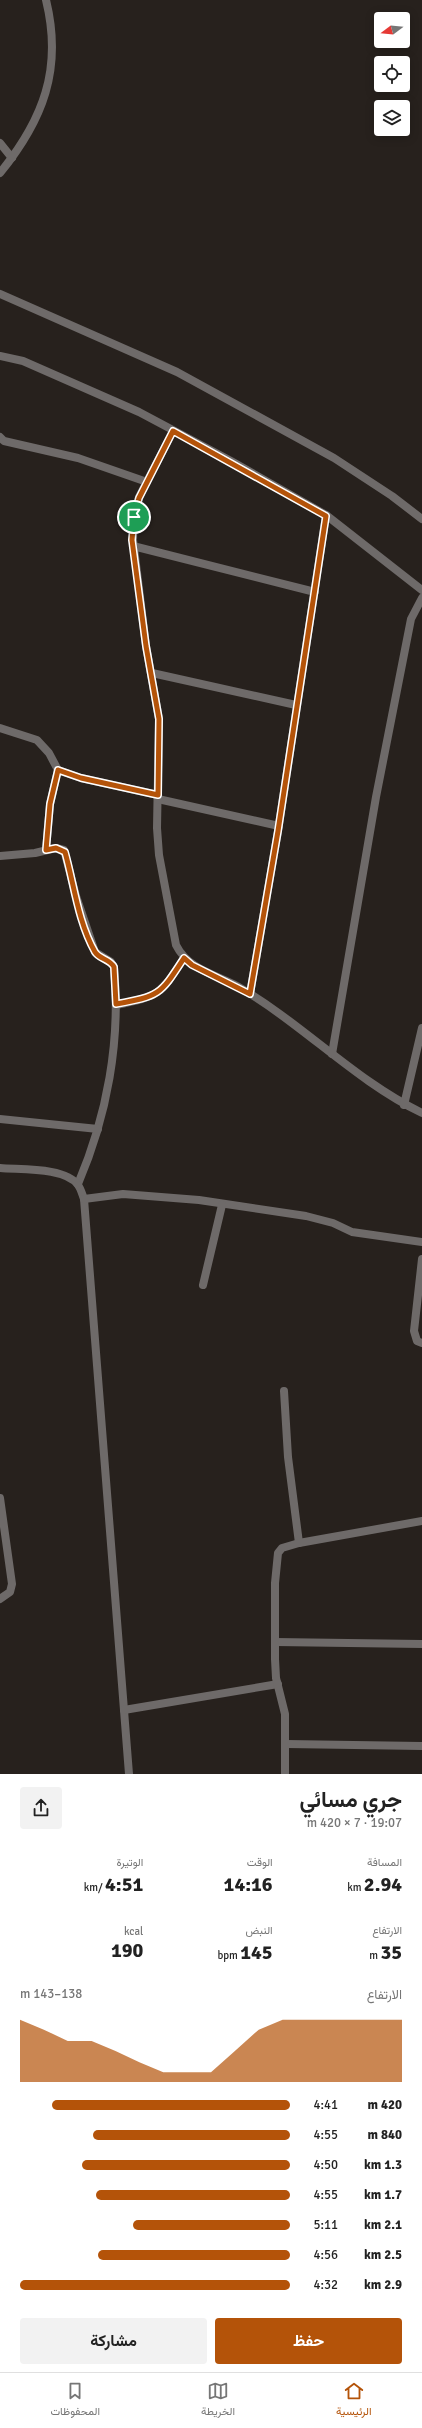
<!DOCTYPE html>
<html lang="ar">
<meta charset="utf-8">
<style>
:root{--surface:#fff;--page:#f2f2f2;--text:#222;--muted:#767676;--line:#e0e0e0;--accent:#b45309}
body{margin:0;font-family:Signika,Vazirmatn,sans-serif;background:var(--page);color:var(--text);direction:rtl;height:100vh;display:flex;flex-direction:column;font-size:15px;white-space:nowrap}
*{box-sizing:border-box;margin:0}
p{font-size:13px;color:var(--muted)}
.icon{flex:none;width:22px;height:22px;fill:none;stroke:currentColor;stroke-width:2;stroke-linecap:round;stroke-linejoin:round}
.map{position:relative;height:1774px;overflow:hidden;direction:ltr}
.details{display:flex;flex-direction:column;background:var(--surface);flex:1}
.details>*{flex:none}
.needle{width:26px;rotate:254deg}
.controls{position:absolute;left:374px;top:12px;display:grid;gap:8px}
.controls a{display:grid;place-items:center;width:36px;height:36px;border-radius:4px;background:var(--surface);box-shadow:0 2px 10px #0003;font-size:20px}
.pin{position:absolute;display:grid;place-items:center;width:34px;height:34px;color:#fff;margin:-17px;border:2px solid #fff;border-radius:50%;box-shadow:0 1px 4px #0007}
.round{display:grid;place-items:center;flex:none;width:42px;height:42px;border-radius:4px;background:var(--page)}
.head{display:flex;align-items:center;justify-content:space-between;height:68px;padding:0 20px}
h1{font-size:22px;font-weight:700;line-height:30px}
.stats{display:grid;grid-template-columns:repeat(3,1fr);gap:6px;height:68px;padding:4px 20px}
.stats div{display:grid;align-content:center}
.stats b{font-size:20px;font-weight:700}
.stats small{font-size:11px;font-weight:400}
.stats p{font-size:11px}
.chart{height:112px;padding:8px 20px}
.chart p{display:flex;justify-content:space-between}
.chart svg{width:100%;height:72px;margin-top:4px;fill:var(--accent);opacity:.7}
.cta{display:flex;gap:8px;margin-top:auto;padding:8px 20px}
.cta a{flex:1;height:46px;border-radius:4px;background:var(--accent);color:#fff;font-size:16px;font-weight:700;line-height:46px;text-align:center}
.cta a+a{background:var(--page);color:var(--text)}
ul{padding:0 20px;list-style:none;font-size:13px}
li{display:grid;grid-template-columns:64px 48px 1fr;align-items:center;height:30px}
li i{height:10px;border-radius:5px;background:var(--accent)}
.dock{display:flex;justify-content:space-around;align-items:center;height:56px;border-top:1px solid var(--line);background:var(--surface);font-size:11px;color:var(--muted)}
.dock a{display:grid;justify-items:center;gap:2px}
.dock .current{color:var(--accent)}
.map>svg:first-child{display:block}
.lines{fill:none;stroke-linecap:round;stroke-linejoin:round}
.minor{stroke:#6e6a69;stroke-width:8}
.tertiary{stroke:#6e6a69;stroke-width:8}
.route-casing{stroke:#fff;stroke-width:8}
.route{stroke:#b45309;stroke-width:5}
</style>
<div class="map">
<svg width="422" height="1774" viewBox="0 0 422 1774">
<rect width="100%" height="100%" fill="#27211d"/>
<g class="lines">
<g class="minor">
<path d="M0 143 12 158"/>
<path d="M0 356 23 361 139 412 231 461 326 515 422 590"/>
<path d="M173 431 139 497 134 517 133 540 146 646 159 719 157 828 159 855 176 945C188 969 214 974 237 986 302 1023 354 1080 422 1113"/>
<path d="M0 437 4 441 78 458 147 482"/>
<path d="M133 546 315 592"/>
<path d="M152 673 296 705"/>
<path d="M0 728 37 740 49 753 58 770 50 804 46 850"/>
<path d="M58 770 81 778 158 795"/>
<path d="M158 799 279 826"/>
<path d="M0 856 35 853 56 848 64 850 76 896 95 952 111 962 114 967C121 1041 107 1116 78 1184"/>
<path d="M250 994 278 831 326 515"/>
<path d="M116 1005C160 996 160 995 184 958"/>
<path d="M332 1054 376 797 411 619 422 598"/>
<path d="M404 1105 422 1028"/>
<path d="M0 1119 98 1129"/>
<path d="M0 1168C20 1170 65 1167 78 1185 81 1189 82 1194 84 1199L129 1774"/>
<path d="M84 1199 123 1194 199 1200 306 1216 333 1223 352 1232 422 1242"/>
<path d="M422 1259 414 1331 417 1341 422 1343"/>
<path d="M203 1285 222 1205"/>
<path d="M284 1391 288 1457 299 1543"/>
<path d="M0 1498 12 1584 10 1592 0 1599"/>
<path d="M275 1642 422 1644"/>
<path d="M124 1710 278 1684"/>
<path d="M286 1744 422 1746"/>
<path d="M285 1774V1714L276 1678 275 1659V1583L278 1553 282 1548 299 1543 422 1521"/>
</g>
<g class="tertiary">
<path d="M0 173C43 120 63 69 46 0"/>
<path d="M0 294 177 372 334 458 392 496 422 519"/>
</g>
</g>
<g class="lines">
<defs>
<path id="route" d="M173 431 326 516 278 831 250 994 192 965 184 958C160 995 160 996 116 1004L114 967C110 959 99 959 95 952 78 922 74 884 65 852L56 848 46 850 50 804 58 770 81 778 158 795 159 719 146 646 132 540 134 517 139 498Z"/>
</defs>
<use href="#route" class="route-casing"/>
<use href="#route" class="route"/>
</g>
</svg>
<div class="controls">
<a><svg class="needle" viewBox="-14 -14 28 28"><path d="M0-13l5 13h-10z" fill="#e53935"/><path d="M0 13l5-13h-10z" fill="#767676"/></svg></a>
<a><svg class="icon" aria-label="locate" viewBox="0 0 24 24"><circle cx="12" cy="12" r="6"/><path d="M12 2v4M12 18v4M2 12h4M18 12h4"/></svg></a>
<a><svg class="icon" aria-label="layers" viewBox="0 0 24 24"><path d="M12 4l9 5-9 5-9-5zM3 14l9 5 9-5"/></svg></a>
</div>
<div class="pin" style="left:134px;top:517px;background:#1e9e55"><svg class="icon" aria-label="arrive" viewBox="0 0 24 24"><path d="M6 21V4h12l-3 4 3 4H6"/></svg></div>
</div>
<section class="details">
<div class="head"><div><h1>جري مسائي</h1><p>19:07 · 7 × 420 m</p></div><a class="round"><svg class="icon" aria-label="share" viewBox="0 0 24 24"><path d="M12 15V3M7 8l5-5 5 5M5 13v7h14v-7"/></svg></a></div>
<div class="stats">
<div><p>المسافة</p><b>2.94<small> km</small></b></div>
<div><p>الوقت</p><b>14:16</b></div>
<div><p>الوتيرة</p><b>4:51<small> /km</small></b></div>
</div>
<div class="stats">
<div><p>الارتفاع</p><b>35<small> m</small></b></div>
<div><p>النبض</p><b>145<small> bpm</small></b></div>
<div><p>kcal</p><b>190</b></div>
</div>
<div class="chart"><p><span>الارتفاع</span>138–143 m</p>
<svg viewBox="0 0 160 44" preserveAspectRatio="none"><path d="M0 44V6L10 12L20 19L30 19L40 25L50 32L60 38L70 38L80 38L90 25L100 12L110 6L120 6L130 6L140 6L150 6L160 6V44z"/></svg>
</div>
<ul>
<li><b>420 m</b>4:41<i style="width:88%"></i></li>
<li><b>840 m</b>4:55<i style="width:73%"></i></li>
<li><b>1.3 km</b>4:50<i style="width:77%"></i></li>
<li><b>1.7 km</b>4:55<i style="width:72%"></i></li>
<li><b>2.1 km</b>5:11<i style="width:58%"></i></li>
<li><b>2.5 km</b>4:56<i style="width:71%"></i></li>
<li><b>2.9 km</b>4:32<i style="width:100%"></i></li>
</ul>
<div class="cta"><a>حفظ</a><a>مشاركة</a></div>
</section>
<nav class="dock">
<a class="current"><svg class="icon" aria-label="home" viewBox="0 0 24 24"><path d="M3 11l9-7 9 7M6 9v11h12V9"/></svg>الرئيسية</a>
<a><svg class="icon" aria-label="map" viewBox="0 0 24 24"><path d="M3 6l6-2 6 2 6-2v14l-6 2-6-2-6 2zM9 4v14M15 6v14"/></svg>الخريطة</a>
<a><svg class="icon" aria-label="saved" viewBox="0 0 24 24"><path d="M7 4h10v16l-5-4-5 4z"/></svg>المحفوظات</a>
</nav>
